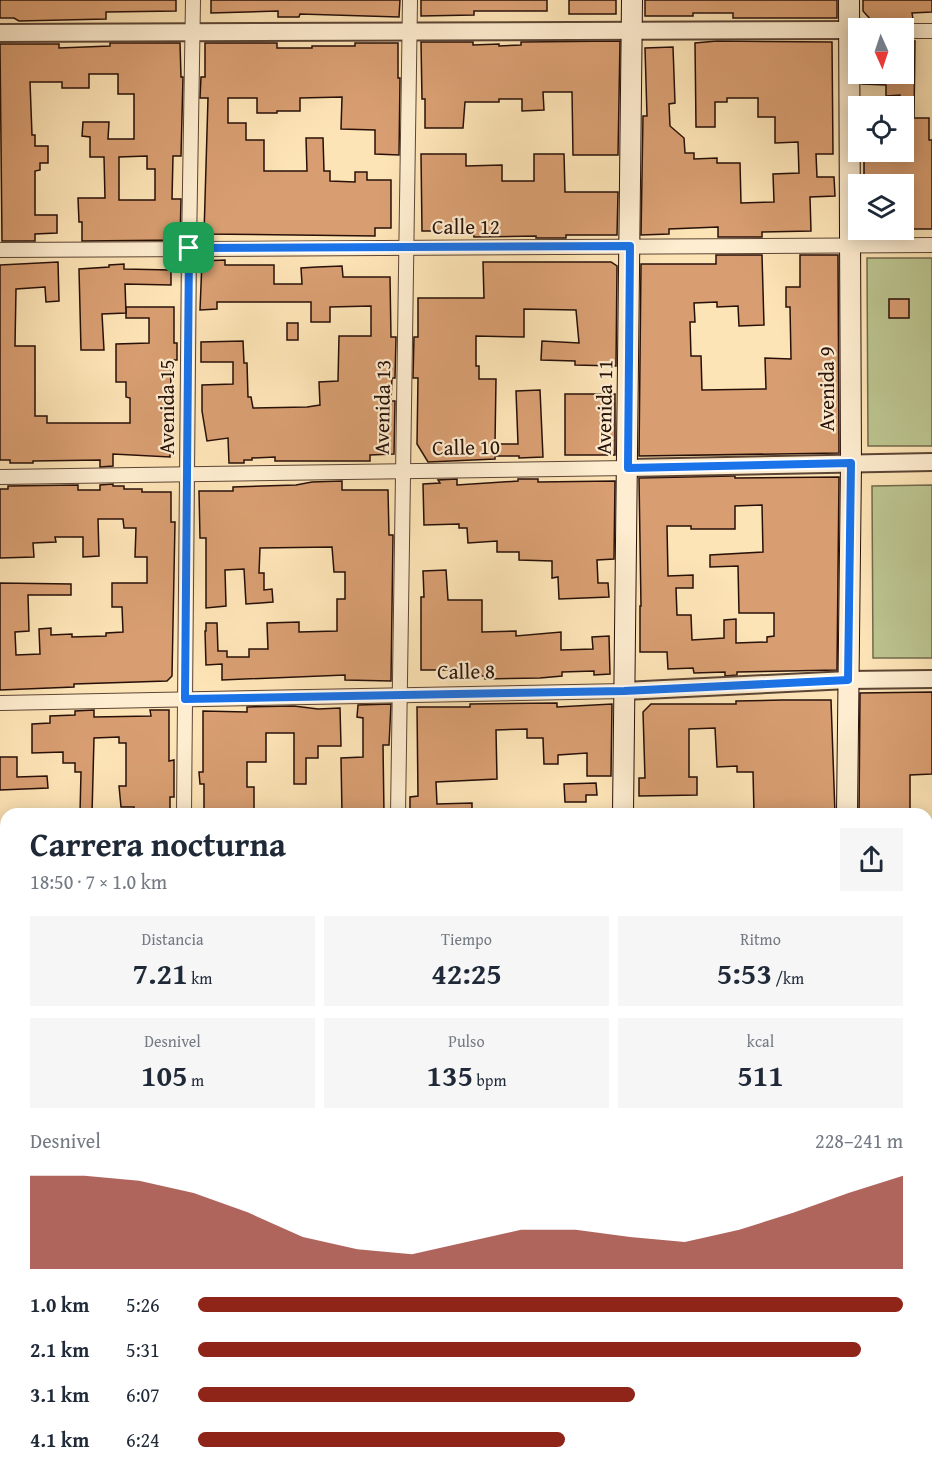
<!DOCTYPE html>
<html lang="es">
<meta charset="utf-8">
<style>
:root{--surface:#fff;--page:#f6f6f7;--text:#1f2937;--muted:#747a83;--accent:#8f2418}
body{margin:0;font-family:"Gentium Book Plus",serif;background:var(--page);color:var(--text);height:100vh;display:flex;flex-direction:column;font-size:22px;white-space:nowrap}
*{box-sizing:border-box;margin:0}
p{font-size:20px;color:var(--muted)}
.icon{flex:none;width:33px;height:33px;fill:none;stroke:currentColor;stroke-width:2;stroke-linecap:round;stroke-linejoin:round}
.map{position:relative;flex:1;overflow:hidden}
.panel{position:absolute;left:0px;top:808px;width:933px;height:668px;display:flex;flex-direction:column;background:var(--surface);border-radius:18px 18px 0 0;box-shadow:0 3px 15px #0003}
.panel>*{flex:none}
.needle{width:39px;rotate:177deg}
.buttons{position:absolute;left:848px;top:18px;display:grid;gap:12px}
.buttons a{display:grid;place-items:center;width:66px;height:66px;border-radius:0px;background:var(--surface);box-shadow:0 3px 15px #0003;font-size:30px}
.pin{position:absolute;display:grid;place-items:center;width:51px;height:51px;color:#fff;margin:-26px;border-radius:12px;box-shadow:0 3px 9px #0006}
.round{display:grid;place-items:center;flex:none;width:63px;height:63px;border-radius:0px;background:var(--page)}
.summary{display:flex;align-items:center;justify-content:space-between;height:102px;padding:0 30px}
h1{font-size:33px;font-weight:700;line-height:45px}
.figures{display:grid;grid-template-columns:repeat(3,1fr);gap:9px;height:102px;padding:6px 30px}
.figures div{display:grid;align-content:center;border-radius:0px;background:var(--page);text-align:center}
.figures b{font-size:30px;font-weight:700}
.figures small{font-size:16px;font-weight:400}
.figures p{font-size:16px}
.chart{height:168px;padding:12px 30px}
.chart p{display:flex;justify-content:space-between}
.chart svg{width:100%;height:108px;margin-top:6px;fill:var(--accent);opacity:.7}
ul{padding:0 30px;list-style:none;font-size:20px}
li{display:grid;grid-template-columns:96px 72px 1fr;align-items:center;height:45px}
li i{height:15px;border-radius:8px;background:var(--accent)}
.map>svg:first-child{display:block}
.green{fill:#bcc590;stroke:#726a4c;stroke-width:1.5}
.water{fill:#a4bcb8;stroke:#727772;stroke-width:1.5}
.building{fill:#d89e71;stroke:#271008;stroke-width:1.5;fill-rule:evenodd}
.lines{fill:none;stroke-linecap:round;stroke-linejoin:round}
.service-casing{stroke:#5c4534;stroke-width:10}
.minor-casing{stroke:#5c4534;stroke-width:16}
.tertiary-casing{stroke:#5c4534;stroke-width:20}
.secondary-casing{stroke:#271008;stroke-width:22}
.service{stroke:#feedd0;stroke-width:7}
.minor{stroke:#feedd0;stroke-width:14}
.tertiary{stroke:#feedd0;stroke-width:16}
.secondary{stroke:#feedd0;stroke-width:20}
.route-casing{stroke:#fff;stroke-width:12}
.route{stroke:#1a73e8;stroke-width:8}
.labels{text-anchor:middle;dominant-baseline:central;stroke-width:4.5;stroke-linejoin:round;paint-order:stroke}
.street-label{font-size:21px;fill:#271008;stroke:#feedd0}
</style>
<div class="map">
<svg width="932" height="1475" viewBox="0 0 932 1475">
<rect width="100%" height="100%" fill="#fde4b6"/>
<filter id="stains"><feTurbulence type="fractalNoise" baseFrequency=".00333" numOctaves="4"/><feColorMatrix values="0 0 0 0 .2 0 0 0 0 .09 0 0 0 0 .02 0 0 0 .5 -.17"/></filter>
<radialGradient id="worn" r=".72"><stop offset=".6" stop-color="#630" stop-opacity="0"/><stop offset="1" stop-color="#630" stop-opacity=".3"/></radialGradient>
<g class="green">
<path d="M867 258H932V446H868Z"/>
<path d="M932 485V658H873L872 486Z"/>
</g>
<g class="water">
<path d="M927 1392H932V1475H385V1470H927Z"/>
<path d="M0 1427H6V1470H303L304 1475H0Z"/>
</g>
<g class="building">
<path d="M0 0H176V11L106 12V19L19 21 14 18H0Z"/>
<path d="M211 0H400L399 17 300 14 299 17H278V11L211 13Z"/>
<path d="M421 0H547V11H474V15L421 16Z"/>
<rect x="569" y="0" width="47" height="14"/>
<path d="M645 0H837V18H733V13H693V16H645Z"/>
<path d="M863 0H932V12L912 13 913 19 871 20 863 11Z"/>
<path d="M620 41 618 155H573L572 92H543L544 110 522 111V99H499V102H465L463 128H425V99H422L421 42H473V45L499 44V46L521 45V42Z"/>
<path d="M717 41 832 42 833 154H816L817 177H834L835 196 810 197 811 231 762 232V237H718V227L669 229V234L641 235 643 116H647L645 48 673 47 675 103 669 104 670 126 684 138 685 153H694V159L717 158V163H740L741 203 774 202 773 174 799 173 798 142 775 143V117H758V98H727V102H715V127H696L695 43Z"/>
<path d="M903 41H915L914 118H929V140H932V229H903V184H864V152H903V106H900V95L886 96V85L862 84V74H903Z"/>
<path d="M110 43H180L181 77H183L181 156H173L172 199H181L180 240 82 241V222H79L78 198H105L104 157H90V137L82 136 83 122H109L108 139H134V94H118V74H89V88H62V82H30L32 135H35V146H48V163H40V170L35 171V215H57V233L35 234V241H2L0 44H59V48L110 46ZM147 156V169H155V200H119V157Z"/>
<path d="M205 43H277V48H312V46H355V43H398V78H400L399 155 375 154V130L341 129 342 97 300 98V111H277V113H257V98H228V123H246V140H264V171H307L306 138H323L324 171H330V181L355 182V172H367V180H391V228H375V236L204 234 208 98H200L201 77H205Z"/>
<path d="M421 154H466V166L502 165V181H534V154H564L565 192H618L617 235H566V238H536V236L474 237 473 231H422Z"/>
<path d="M716 255H762L764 325 739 326 738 306 717 307V302L694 303 695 322H690L691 356H701L702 390 766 389 765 358 791 359 790 307H786V287H800V255H838L839 453 639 456 641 264H716Z"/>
<path d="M225 260V265H274V284H302L301 268 317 267 342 266 343 277H390L391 337H396L395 378H392L391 401H395L394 454 370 455V461H275V457L252 458V460H244V463H229L228 438 207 441 202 411V385L233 384V362H201V342L243 341 244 363H247L248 397H251L253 408 307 407 320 405 319 382 338 381 339 336H371V306L330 307V322H311V302H217V309L200 310 202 261Z"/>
<path d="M58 262 59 301 46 302 45 287 16 289 15 346H35V416H47V423H130V398L126 397V382H116V344L149 343V318H126V307H174V343H177V360H171L170 457 113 454V466L100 467V460L33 461V463H10V460H0V265Z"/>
<path d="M483 262H611L617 266 616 366 575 365V361L541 360 542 341 579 343 576 310 524 309V337L476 336V366H479V379H496L495 444H518L516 391 540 390 543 457 519 458V456H495V459L428 462 417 444 418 378H413L414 337H418V298H484Z"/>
<path d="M124 264V269L171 270V285L125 284 126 313 102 314 104 350H81L79 269 109 267V265Z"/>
<rect x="889" y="299" width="20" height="19"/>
<rect x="287" y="323" width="11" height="17"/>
<rect x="565" y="394" width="50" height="61"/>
<path d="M732 476H735V478L839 477 837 670 737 672V675L725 676V672L694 673 693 668 668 669 667 652H640V606H641L639 478ZM762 505 763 552 710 555V567L738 566 739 613H774V636L767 637V642L736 643V619L724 620V638L692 640 691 615H677L676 588H693V575L668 576 667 526H691V529H735V506Z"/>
<path d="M457 479V485L518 481V479H538V482L615 481 614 559 597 560 598 583H608L609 597 559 599 558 577 552 578V561L519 560V552H497V541L468 543 467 528H459V524L424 525 423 484 440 483 438 480Z"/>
<path d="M342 481V490H388L389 535H393L391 681 345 680V675L222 680V664L206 665 205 631H206V623H217L218 651H227V657H249V649H268L267 623 299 622V632L337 631V599H345V572H334L332 547 260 548 259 573H264V590L272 589 273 602 246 604 244 569 225 570 226 606 206 608V538H200L199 491H233V487L296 485 312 482Z"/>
<path d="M113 484V486H124V489H142V492H171V522H175L172 676 167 681 74 684V687L0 690V583L71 584V595H28L29 631 15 632 16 655 40 654 39 629 51 628V635L72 634V637L106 636V633L123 632 122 607H112V583H147V557H135L136 528H124L123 519H98L99 556 83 557V537H55L56 542 33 543 34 557 0 558V489H8V486L78 485V490H100V485Z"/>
<path d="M446 570 448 600H482V632L516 631V636L561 632V650L593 649 592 637 609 636 610 674 594 675V671L562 672V676L540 678 485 679V676H460V670H421V597H424L423 571Z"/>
<path d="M932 692V774L910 775V814H859L860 693Z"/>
<path d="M782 700H831L835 814H754L753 772H737V766L717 767 715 728 689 729V777H697V795L639 796V778H645L643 712 651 704H736V701Z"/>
<path d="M557 703V707L612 704 611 776H587V753L558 755V764H544L543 738H527V729L496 730 497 779 436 782 437 804 472 803V814H410V797L418 796 417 707H470V704Z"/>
<path d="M391 704 389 745H383L384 814H342L341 758 363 757V718L357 717 358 705Z"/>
<path d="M294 706 318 709 340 708 341 746H318V758H306V784H294V733H266V762H247V787H254V814H204V784H200L199 772H203V711L247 712V707Z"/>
<path d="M94 710V717L151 716 150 710H169V761L174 760V797H170V814H134V807H121L119 786H126V743H119V737L94 738 92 814H80L81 772H75V763H63V752L32 753V724L50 723V716L75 715V711Z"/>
<path d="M0 757H17V777L47 776 48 788 0 790Z"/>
<path d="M596 783 597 795H586V802H565L564 784Z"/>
</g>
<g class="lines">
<defs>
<g id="service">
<path d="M0 1193H6"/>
<path d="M0 1373 6 1374"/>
<path d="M777 1475 778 1470"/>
</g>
<g id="minor">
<path d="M903 31H932"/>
<path d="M0 250 932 245"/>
<path d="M0 477 628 468"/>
<path d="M0 703 624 691"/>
<path d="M184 814 189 248 193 0"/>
<path d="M398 814 410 0"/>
</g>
<g id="tertiary">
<path d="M0 33 849 30"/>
<path d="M628 468 932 462"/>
<path d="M624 691 848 680 932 679"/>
<path d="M927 900H932"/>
<path d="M927 1121H932"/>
<path d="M0 1128H6"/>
</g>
<g id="secondary">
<path d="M623 814 632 0"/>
<path d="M847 814 851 463 849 0"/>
<path d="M0 917H6"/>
</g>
</defs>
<use href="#service" class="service-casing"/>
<use href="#minor" class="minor-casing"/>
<use href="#tertiary" class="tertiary-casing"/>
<use href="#secondary" class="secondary-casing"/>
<use href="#service" class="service"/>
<use href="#minor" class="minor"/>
<use href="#tertiary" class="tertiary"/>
<use href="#secondary" class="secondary"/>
</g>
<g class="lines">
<defs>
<path id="route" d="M630 246 628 468 851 463 848 680 624 691 185 699 189 248Z"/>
</defs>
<use href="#route" class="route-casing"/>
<use href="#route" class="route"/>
</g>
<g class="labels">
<g class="street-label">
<text x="466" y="226">Calle 12</text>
<text transform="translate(826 389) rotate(-90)">Avenida 9</text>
<text transform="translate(166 407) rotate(-90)">Avenida 15</text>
<text transform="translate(382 407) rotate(-89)">Avenida 13</text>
<text transform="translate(604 407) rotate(-89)">Avenida 11</text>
<text transform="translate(466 447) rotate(-1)">Calle 10</text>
<text transform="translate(466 671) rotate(-1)">Calle 8</text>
</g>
</g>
<rect width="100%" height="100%" filter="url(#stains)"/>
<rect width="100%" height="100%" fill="url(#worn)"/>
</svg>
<div class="buttons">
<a><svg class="needle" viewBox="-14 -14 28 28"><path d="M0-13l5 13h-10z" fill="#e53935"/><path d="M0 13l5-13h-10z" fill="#747a83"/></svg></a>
<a><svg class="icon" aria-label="locate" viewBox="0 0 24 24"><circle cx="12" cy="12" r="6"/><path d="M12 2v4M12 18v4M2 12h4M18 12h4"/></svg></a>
<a><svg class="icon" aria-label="layers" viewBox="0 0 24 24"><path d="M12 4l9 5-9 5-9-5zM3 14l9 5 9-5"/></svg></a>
</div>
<div class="pin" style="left:189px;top:248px;background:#1e9e55"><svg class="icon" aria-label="arrive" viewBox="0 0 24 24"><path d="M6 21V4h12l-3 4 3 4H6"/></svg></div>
<section class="panel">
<div class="summary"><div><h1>Carrera nocturna</h1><p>18:50 · 7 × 1.0 km</p></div><a class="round"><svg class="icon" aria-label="share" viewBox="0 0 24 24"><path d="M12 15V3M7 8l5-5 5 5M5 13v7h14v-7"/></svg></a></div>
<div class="figures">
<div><p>Distancia</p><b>7.21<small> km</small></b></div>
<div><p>Tiempo</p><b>42:25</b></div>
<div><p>Ritmo</p><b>5:53<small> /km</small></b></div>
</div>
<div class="figures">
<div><p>Desnivel</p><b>105<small> m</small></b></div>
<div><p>Pulso</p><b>135<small> bpm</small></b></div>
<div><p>kcal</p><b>511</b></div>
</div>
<div class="chart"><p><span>Desnivel</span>228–241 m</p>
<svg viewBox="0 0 160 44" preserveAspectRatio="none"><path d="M0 44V6L10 6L20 8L30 13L40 21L50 31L60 36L70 38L80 33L90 28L100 28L110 31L120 33L130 28L140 21L150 13L160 6V44z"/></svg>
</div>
<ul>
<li><b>1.0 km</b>5:26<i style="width:100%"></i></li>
<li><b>2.1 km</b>5:31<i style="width:94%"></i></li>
<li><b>3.1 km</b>6:07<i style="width:62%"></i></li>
<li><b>4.1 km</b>6:24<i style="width:52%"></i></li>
</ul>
</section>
</div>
